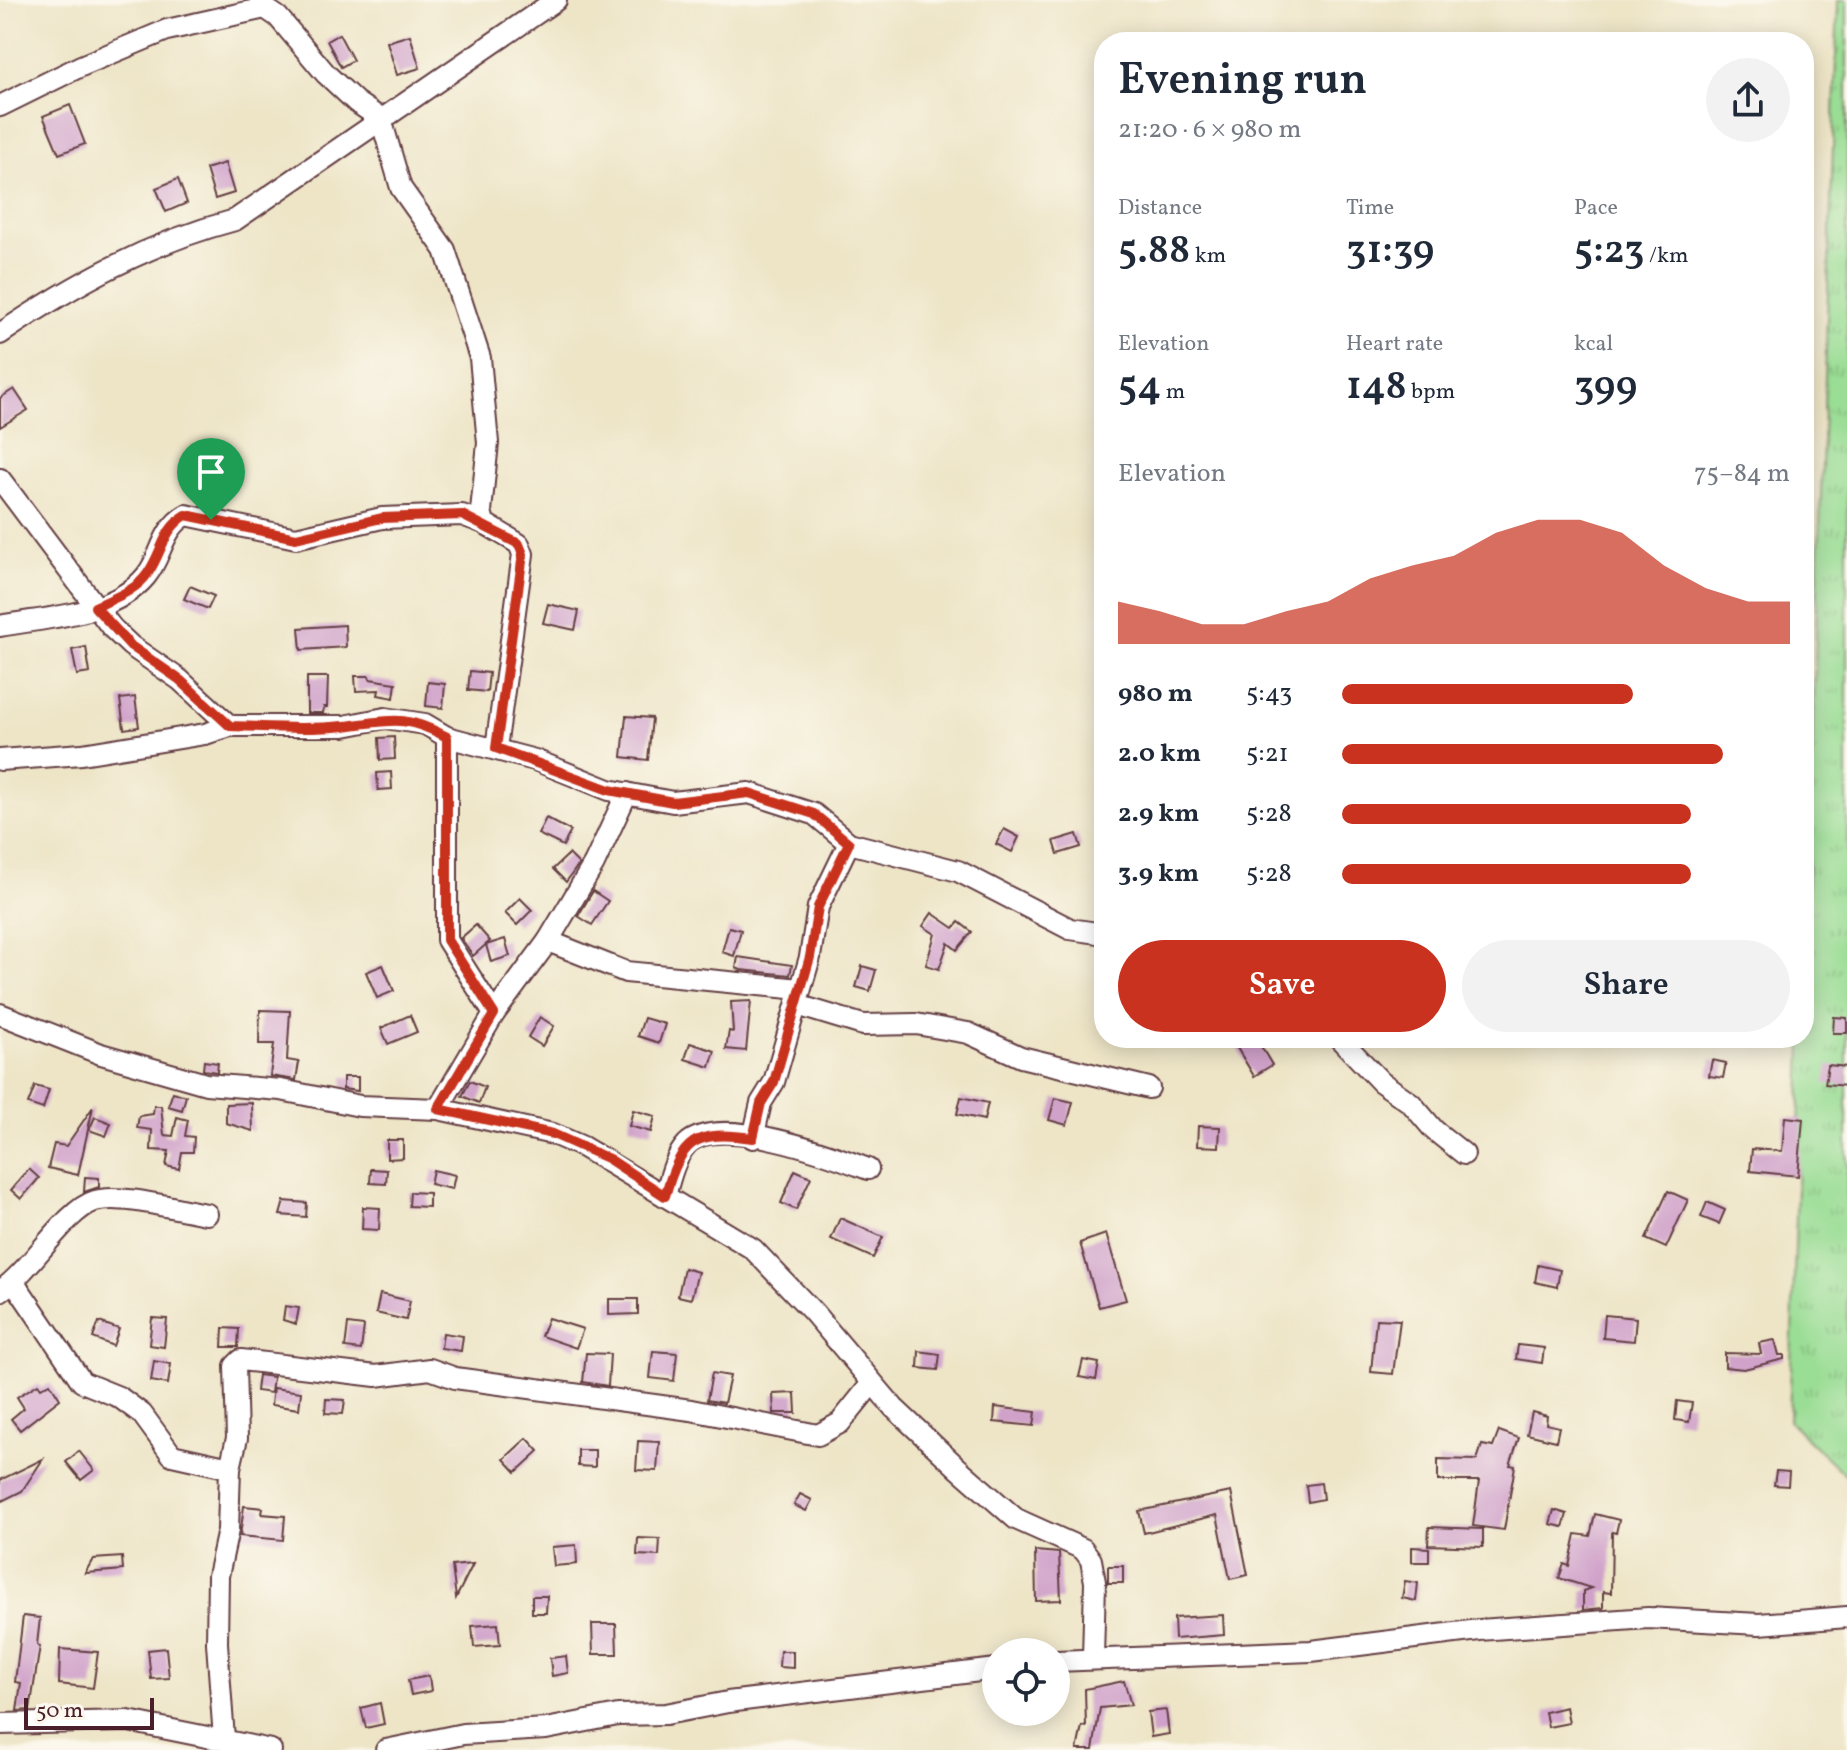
<!DOCTYPE html>
<meta charset="utf-8">
<style>
:root{--surface:#fff;--page:#f2f2f3;--text:#1f2937;--muted:#747a83;--accent:#c8321e}
body{margin:0;font-family:Vollkorn,serif;background:var(--page);color:var(--text);height:100vh;display:flex;flex-direction:column;font-size:30px;white-space:nowrap}
*{box-sizing:border-box;margin:0}
p{font-size:26px;color:var(--muted)}
.icon{flex:none;width:44px;height:44px;fill:none;stroke:currentColor;stroke-width:2;stroke-linecap:round;stroke-linejoin:round}
.map{position:relative;flex:1;overflow:hidden}
.sheet{position:absolute;left:1094px;top:32px;width:720px;height:1016px;display:flex;flex-direction:column;background:var(--surface);border-radius:32px;box-shadow:0 4px 20px #0003}
.sheet>*{flex:none}
.tools{position:absolute;left:982px;top:1638px;display:grid;gap:16px}
.tools a{display:grid;place-items:center;width:88px;height:88px;border-radius:50%;background:var(--surface);box-shadow:0 4px 20px #0003;font-size:40px}
.scale{position:absolute;left:24px;bottom:20px;width:130px;box-sizing:border-box;padding-left:8px;border:4px solid #4a1f2b;border-top:0;font-size:22px;line-height:28px;white-space:nowrap;color:#4a1f2b;-webkit-text-stroke:6px #fbf7ec;paint-order:stroke}
.pin{position:absolute;display:grid;place-items:center;width:68px;height:68px;color:#fff;margin:-82px -34px;border-radius:50% 50% 50% 0;rotate:-45deg;box-shadow:0 0 8px #0007}
.pin .icon{rotate:45deg}
.round{display:grid;place-items:center;flex:none;width:84px;height:84px;border-radius:42px;background:var(--page)}
.headline{display:flex;align-items:center;justify-content:space-between;height:136px;padding:0 24px}
h1{font-size:44px;font-weight:600;line-height:60px}
.metrics{display:grid;grid-template-columns:repeat(3,1fr);gap:12px;height:136px;padding:8px 24px}
.metrics div{display:grid;align-content:center}
.metrics b{font-size:40px;font-weight:600}
.metrics small{font-size:22px;font-weight:400}
.metrics p{font-size:22px}
.chart{height:224px;padding:16px 24px}
.chart p{display:flex;justify-content:space-between}
.chart svg{width:100%;height:144px;margin-top:8px;fill:var(--accent);opacity:.7}
.cta{display:flex;gap:16px;margin-top:auto;padding:16px 24px}
.cta a{flex:1;height:92px;border-radius:48px;background:var(--accent);color:#fff;font-size:32px;font-weight:600;line-height:92px;text-align:center}
.cta a+a{background:var(--page);color:var(--text)}
ul{padding:0 24px;list-style:none;font-size:26px}
li{display:grid;grid-template-columns:128px 96px 1fr;align-items:center;height:60px}
li i{height:20px;border-radius:10px;background:var(--accent)}
.map>svg:first-child{display:block}
.grass{fill:url(#grass-tufts);stroke:#727e60;stroke-width:2}
.building{fill:#d0a2ca}
.lines{fill:none;stroke-linecap:round;stroke-linejoin:round}
.street-casing{stroke:#633d42;stroke-width:24}
.street{stroke:#fff;stroke-width:20}
.route-casing{stroke:#fff;stroke-width:16}
.route{stroke:#c8321e;stroke-width:10}
</style>
<div class="map">
<svg width="1847" height="1750" viewBox="0 0 1847 1750">
<defs>
<pattern id="grass-tufts" width="24" height="20" patternUnits="userSpaceOnUse" patternTransform="scale(2)"><rect width="24" height="20" fill="#9add94"/><path d="M3 7l-1-3M5 7V3M7 7l1-3M15 17l-1-3M17 17v-4M19 17l1-3" fill="none" stroke="#86bd80"/></pattern>
</defs>
<rect width="100%" height="100%" fill="#fbf7ec"/>
<filter id="ink" filterUnits="userSpaceOnUse"><feTurbulence type="fractalNoise" baseFrequency=".0125" numOctaves="2"/><feDisplacementMap in="SourceGraphic" scale="16" xChannelSelector="R" yChannelSelector="G"/><feConvolveMatrix kernelMatrix="1 2 1 2 8 2 1 2 1" color-interpolation-filters="sRGB"/></filter>
<filter id="wash" filterUnits="userSpaceOnUse"><feTurbulence type="fractalNoise" baseFrequency=".006" numOctaves="4" result="noise"/><feDisplacementMap in="SourceGraphic" scale="32" xChannelSelector="R" yChannelSelector="G"/><feGaussianBlur stdDeviation="1.8" result="paint"/><feColorMatrix in="noise" values="0 0 0 0 0 0 0 0 0 0 0 0 0 0 0 0 0 1.4 0 .05"/><feComposite in="paint" operator="in"/></filter>
<g filter="url(#wash)">
<rect width="100%" height="100%" fill="#eee5c7"/>
<path class="grass" d="M1838 0H1847V1477L1789 1421Z"/>
<g id="blocks">
<g class="building">
<path d="M339 34 353 60 341 67 327 41Z"/>
<path d="M410 35 420 68 397 75 387 42Z"/>
<path d="M70 105 85 144 59 154 43 116Z"/>
<path d="M225 163 234 193 215 199 206 169Z"/>
<path d="M178 179 187 203 166 212 156 188Z"/>
<path d="M14 389 28 410 0 427V398Z"/>
<path d="M190 586 214 596 208 609 184 599Z"/>
<path d="M548 604 579 611 575 630 543 623Z"/>
<path d="M345 625 346 647 301 650 299 628Z"/>
<path d="M86 647 90 673 77 675 72 650Z"/>
<path d="M470 671 489 673 487 692 468 690Z"/>
<path d="M355 676H369L370 679 396 683 394 698 378 695 379 690 356 691Z"/>
<path d="M307 677H328L327 707H324L323 713H307Z"/>
<path d="M428 682 445 684 443 708 426 706Z"/>
<path d="M135 697 139 727 124 729 120 699Z"/>
<path d="M626 716 652 718 648 760 622 757Z"/>
<path d="M394 737 395 759 380 760 379 738Z"/>
<path d="M391 772 392 789 378 790 377 773Z"/>
<path d="M546 818 571 831 563 846 538 834Z"/>
<path d="M1004 829 1019 837 1012 852 996 844Z"/>
<path d="M1077 834 1081 847 1058 854 1054 841Z"/>
<path d="M569 854 579 864 566 882 553 869Z"/>
<path d="M593 891 608 901 592 925 578 916Z"/>
<path d="M520 898 532 910 517 925 505 913Z"/>
<path d="M932 913 954 928 959 922 972 932 957 950 948 943 939 969 926 965 935 934 923 926Z"/>
<path d="M476 925 490 941 473 956 461 938Z"/>
<path d="M729 927 741 930 734 956 722 952Z"/>
<path d="M505 939 510 956 491 962 486 945Z"/>
<path d="M738 957 792 965 790 975 741 970 736 968Z"/>
<path d="M383 965 394 991 377 998 366 972Z"/>
<path d="M862 966 876 970 870 991 856 987Z"/>
<path d="M751 1001 746 1051 726 1049 729 1031 733 1032 731 1002Z"/>
<path d="M260 1010 290 1011 287 1060 299 1062 296 1080 270 1076 274 1044H259Z"/>
<path d="M410 1015 417 1032 388 1044 381 1028Z"/>
<path d="M540 1017 554 1026 542 1046 528 1037Z"/>
<path d="M1834 1017 1847 1018V1033H1833Z"/>
<path d="M644 1018 665 1024 659 1043 638 1036Z"/>
<path d="M1241 1038H1256L1272 1065 1254 1076 1234 1043Z"/>
<path d="M690 1043 715 1051 710 1067 685 1059Z"/>
<path d="M1712 1060 1726 1063 1723 1078 1709 1076Z"/>
<path d="M204 1061 218 1063 217 1072 203 1070Z"/>
<path d="M1828 1065 1847 1067V1086L1825 1084Z"/>
<path d="M343 1077H358V1091L343 1089Z"/>
<path d="M470 1081 485 1087 479 1103 462 1096Z"/>
<path d="M35 1086 49 1090 43 1109 28 1104Z"/>
<path d="M173 1092 186 1096 182 1110 168 1106Z"/>
<path d="M961 1097 988 1103 984 1120 957 1114Z"/>
<path d="M1055 1098 1073 1102 1067 1125 1049 1120Z"/>
<path d="M252 1103 253 1131 226 1123V1104Z"/>
<path d="M154 1106H161L164 1135 173 1136 177 1117 188 1120 185 1136 194 1137 193 1152H182L179 1169 166 1166 169 1151 151 1150 152 1130 137 1128 139 1116 153 1114Z"/>
<path d="M93 1107 78 1175 48 1168 54 1144 66 1146Z"/>
<path d="M633 1110 655 1116 651 1132 629 1126Z"/>
<path d="M95 1117 111 1123 106 1136 89 1130Z"/>
<path d="M1785 1117 1803 1119 1798 1176 1750 1171 1752 1149 1782 1151Z"/>
<path d="M1198 1126 1220 1127 1219 1147 1197 1146Z"/>
<path d="M387 1140H403V1158L387 1159Z"/>
<path d="M29 1169 39 1178 21 1199 11 1190Z"/>
<path d="M371 1169 387 1170 386 1184 370 1183Z"/>
<path d="M433 1170 455 1175 452 1189 430 1184Z"/>
<path d="M795 1170 811 1177 796 1210 781 1203Z"/>
<path d="M85 1177 99 1178V1187L84 1192Z"/>
<path d="M1668 1191 1688 1200 1666 1248 1646 1239Z"/>
<path d="M410 1192 429 1193V1207L409 1206Z"/>
<path d="M284 1201 307 1203 306 1217 280 1215Z"/>
<path d="M1707 1202 1725 1210 1719 1224 1701 1217Z"/>
<path d="M363 1207 380 1208 379 1230 362 1229Z"/>
<path d="M840 1218 883 1237 873 1258 831 1239Z"/>
<path d="M1106 1234 1126 1300 1099 1307 1080 1243Z"/>
<path d="M1538 1265 1560 1270 1557 1287 1535 1282Z"/>
<path d="M684 1268 698 1272 691 1299 678 1296Z"/>
<path d="M380 1294 410 1301 406 1320 376 1313Z"/>
<path d="M609 1299H638V1314L609 1315Z"/>
<path d="M285 1306 299 1308 296 1324 283 1320Z"/>
<path d="M1605 1315 1636 1318 1634 1341 1603 1338Z"/>
<path d="M152 1318 167 1319 164 1347 149 1345Z"/>
<path d="M548 1318 583 1329 576 1348 541 1336Z"/>
<path d="M1376 1319 1400 1320 1393 1374 1371 1372Z"/>
<path d="M99 1322 119 1329 113 1346 93 1338Z"/>
<path d="M348 1324 364 1326 361 1350 345 1348Z"/>
<path d="M223 1328 239 1329 238 1347H222Z"/>
<path d="M443 1333 463 1336 461 1351 441 1348Z"/>
<path d="M1775 1340 1779 1355H1784V1359L1744 1369 1725 1367V1353L1761 1354 1759 1343Z"/>
<path d="M1518 1345 1544 1348 1542 1363 1516 1359Z"/>
<path d="M653 1351 677 1353 674 1381 650 1378Z"/>
<path d="M919 1351 940 1354 938 1370 918 1368Z"/>
<path d="M586 1353 610 1354 608 1386 583 1382Z"/>
<path d="M1083 1360 1099 1363 1096 1380 1079 1377Z"/>
<path d="M154 1361 171 1364 168 1384 151 1381Z"/>
<path d="M712 1373 730 1376 724 1403 707 1400Z"/>
<path d="M258 1375 273 1377 271 1393 256 1391Z"/>
<path d="M50 1383 60 1399 20 1430 11 1419 24 1408 17 1397 38 1384 41 1388Z"/>
<path d="M273 1388 301 1392 299 1409 271 1405Z"/>
<path d="M795 1393 796 1413H774L773 1394Z"/>
<path d="M326 1399 345 1400 343 1414 325 1413Z"/>
<path d="M1677 1401 1692 1403 1689 1422 1675 1420Z"/>
<path d="M995 1407 1036 1412 1034 1426 994 1422Z"/>
<path d="M1532 1412 1547 1416 1546 1424 1559 1427 1556 1441 1527 1434Z"/>
<path d="M1499 1431 1519 1438 1510 1465 1515 1466 1504 1530 1473 1526 1479 1481H1438V1459L1477 1460 1482 1445 1493 1447Z"/>
<path d="M527 1438 539 1451 516 1472 504 1459Z"/>
<path d="M638 1441 659 1442 657 1471 636 1470Z"/>
<path d="M578 1450H595V1467L578 1466Z"/>
<path d="M79 1451 94 1470 81 1480 66 1462Z"/>
<path d="M43 1459 22 1491 0 1502V1480Z"/>
<path d="M1776 1471 1789 1472 1788 1486 1774 1485Z"/>
<path d="M1321 1483 1323 1499 1308 1502 1306 1485Z"/>
<path d="M1231 1492 1248 1575 1230 1579 1217 1515 1144 1533 1139 1511Z"/>
<path d="M800 1494 812 1500 806 1511 794 1505Z"/>
<path d="M244 1506 263 1508 262 1514 285 1516 283 1540 240 1536Z"/>
<path d="M1554 1510 1567 1514 1563 1527 1550 1524Z"/>
<path d="M1595 1514 1619 1520 1616 1533 1612 1532 1611 1593 1603 1592V1608L1583 1610V1591L1591 1588 1559 1578 1564 1564 1569 1566 1576 1534 1590 1536Z"/>
<path d="M1429 1527 1483 1529V1547L1428 1545Z"/>
<path d="M638 1538 660 1539 659 1556 637 1555Z"/>
<path d="M576 1545 577 1564 554 1566 552 1547Z"/>
<path d="M1412 1547 1429 1548V1562H1412Z"/>
<path d="M1035 1551 1059 1553 1061 1600 1036 1601Z"/>
<path d="M122 1557 123 1570 85 1573 93 1559Z"/>
<path d="M473 1564 456 1598 452 1566Z"/>
<rect x="1108" y="1566" width="15" height="17"/>
<path d="M1405 1581 1418 1583 1416 1601 1402 1598Z"/>
<path d="M532 1596H547L546 1613H532Z"/>
<path d="M1223 1615 1224 1635 1175 1639 1174 1618Z"/>
<path d="M23 1616 40 1618 37 1645 40 1646 30 1710 17 1711 21 1683 15 1682Z"/>
<path d="M498 1624 500 1645 474 1647 472 1626Z"/>
<path d="M592 1624H616L617 1654H593Z"/>
<path d="M166 1648 169 1678 151 1679 148 1650Z"/>
<path d="M60 1649 98 1652 93 1688 59 1684Z"/>
<path d="M780 1651H793V1668L779 1667Z"/>
<path d="M566 1656 568 1673 552 1676 550 1658Z"/>
<path d="M429 1676 431 1691 411 1695 408 1680Z"/>
<path d="M1124 1681 1131 1705 1100 1708 1093 1750H1077L1082 1726 1086 1727 1085 1689Z"/>
<path d="M380 1703 384 1724 366 1728 361 1708Z"/>
<path d="M1566 1707 1569 1723 1548 1727 1545 1712Z"/>
<path d="M1166 1710 1169 1734 1151 1737 1148 1712Z"/>
</g>
</g>
</g>
<g filter="url(#ink)">
<use href="#blocks" fill-opacity="0" stroke="#633d42" stroke-width="2"/>
<g class="lines">
<defs>
<g id="street">
<path d="M0 106 81 66 167 30 265 8 278 17 326 74 356 102 381 119 401 188 445 250 480 358 488 443 481 511 484 523 519 544 523 554 496 748"/>
<path d="M0 334C74 284 148 243 235 220L556 0"/>
<path d="M0 479 112 628 131 646 180 680 230 726"/>
<path d="M0 626C47 617 113 616 146 576 163 555 161 530 186 515L296 538 382 518 462 515 484 523"/>
<path d="M447 737V940L494 1014"/>
<path d="M0 760 82 754 205 734 230 726H344L385 718 425 724 447 737 535 760 609 790 673 802 749 793 814 814 849 843 958 871 1070 929 1104 934"/>
<path d="M548 941 626 972 800 989"/>
<path d="M797 1005 863 1025 916 1024 968 1033 1021 1057 1149 1088"/>
<path d="M0 1014 101 1054 206 1084 281 1090 360 1106 438 1109 494 1014 548 941 594 864 627 793"/>
<path d="M1339 1038 1381 1082 1411 1103 1434 1130 1464 1154"/>
<path d="M438 1109 553 1134 583 1147 753 1249 813 1312 894 1408 959 1469 1016 1519 1083 1549 1091 1560 1095 1582 1093 1657"/>
<path d="M753 1138 761 1103 774 1082 810 957 818 907 849 843"/>
<path d="M665 1196C670 1179 674 1158 687 1144 719 1113 832 1155 868 1169"/>
<path d="M14 1282 82 1382 119 1397 142 1414 172 1455 230 1468 237 1438 235 1366 241 1360 376 1376 430 1369 455 1378 691 1410 818 1435 840 1423 872 1383"/>
<path d="M0 1291C31 1271 65 1210 95 1201 120 1193 180 1210 207 1214"/>
<path d="M1056 1661 1311 1651 1479 1630 1648 1618 1759 1624 1847 1617"/>
<path d="M0 1724 128 1721 271 1750"/>
<path d="M224 1739 217 1643 218 1576 228 1530 230 1468"/>
<path d="M386 1750 463 1734 546 1729 618 1715 666 1714 728 1702 996 1669"/>
</g>
</defs>
<use href="#street" class="street-casing"/>
<use href="#street" class="street"/>
</g>
</g>
<g class="lines" filter="url(#ink)">
<defs>
<path id="route" d="M186 515 296 538 382 518 462 515 519 544 523 554 496 748 609 790 673 802 749 793 814 814 849 843 818 907 810 957 774 1082 761 1103 753 1138C694 1130 682 1139 665 1196L609 1159 553 1134 438 1109 494 1014 447 940V737C403 713 390 721 344 726 307 730 268 727 230 726L180 680 131 646 95 607C114 598 136 591 148 573 163 551 163 529 186 515Z"/>
</defs>
<use href="#route" class="route-casing"/>
<use href="#route" class="route"/>
</g>
</svg>
<div class="tools">
<a><svg class="icon" aria-label="locate" viewBox="0 0 24 24"><circle cx="12" cy="12" r="6"/><path d="M12 2v4M12 18v4M2 12h4M18 12h4"/></svg></a>
</div>
<div class="scale">50 m</div>
<div class="pin" style="left:211px;top:520px;background:#1e9e55"><svg class="icon" aria-label="arrive" viewBox="0 0 24 24"><path d="M6 21V4h12l-3 4 3 4H6"/></svg></div>
<section class="sheet">
<div class="headline"><div><h1>Evening run</h1><p>21:20 · 6 × 980 m</p></div><a class="round"><svg class="icon" aria-label="share" viewBox="0 0 24 24"><path d="M12 15V3M7 8l5-5 5 5M5 13v7h14v-7"/></svg></a></div>
<div class="metrics">
<div><p>Distance</p><b>5.88<small> km</small></b></div>
<div><p>Time</p><b>31:39</b></div>
<div><p>Pace</p><b>5:23<small> /km</small></b></div>
</div>
<div class="metrics">
<div><p>Elevation</p><b>54<small> m</small></b></div>
<div><p>Heart rate</p><b>148<small> bpm</small></b></div>
<div><p>kcal</p><b>399</b></div>
</div>
<div class="chart"><p><span>Elevation</span>75–84 m</p>
<svg viewBox="0 0 160 44" preserveAspectRatio="none"><path d="M0 44V31L10 34L20 38L30 38L40 34L50 31L60 24L70 20L80 17L90 10L100 6L110 6L120 10L130 20L140 27L150 31L160 31V44z"/></svg>
</div>
<ul>
<li><b>980 m</b>5:43<i style="width:65%"></i></li>
<li><b>2.0 km</b>5:21<i style="width:85%"></i></li>
<li><b>2.9 km</b>5:28<i style="width:78%"></i></li>
<li><b>3.9 km</b>5:28<i style="width:78%"></i></li>
</ul>
<div class="cta"><a>Save</a><a>Share</a></div>
</section>
</div>
